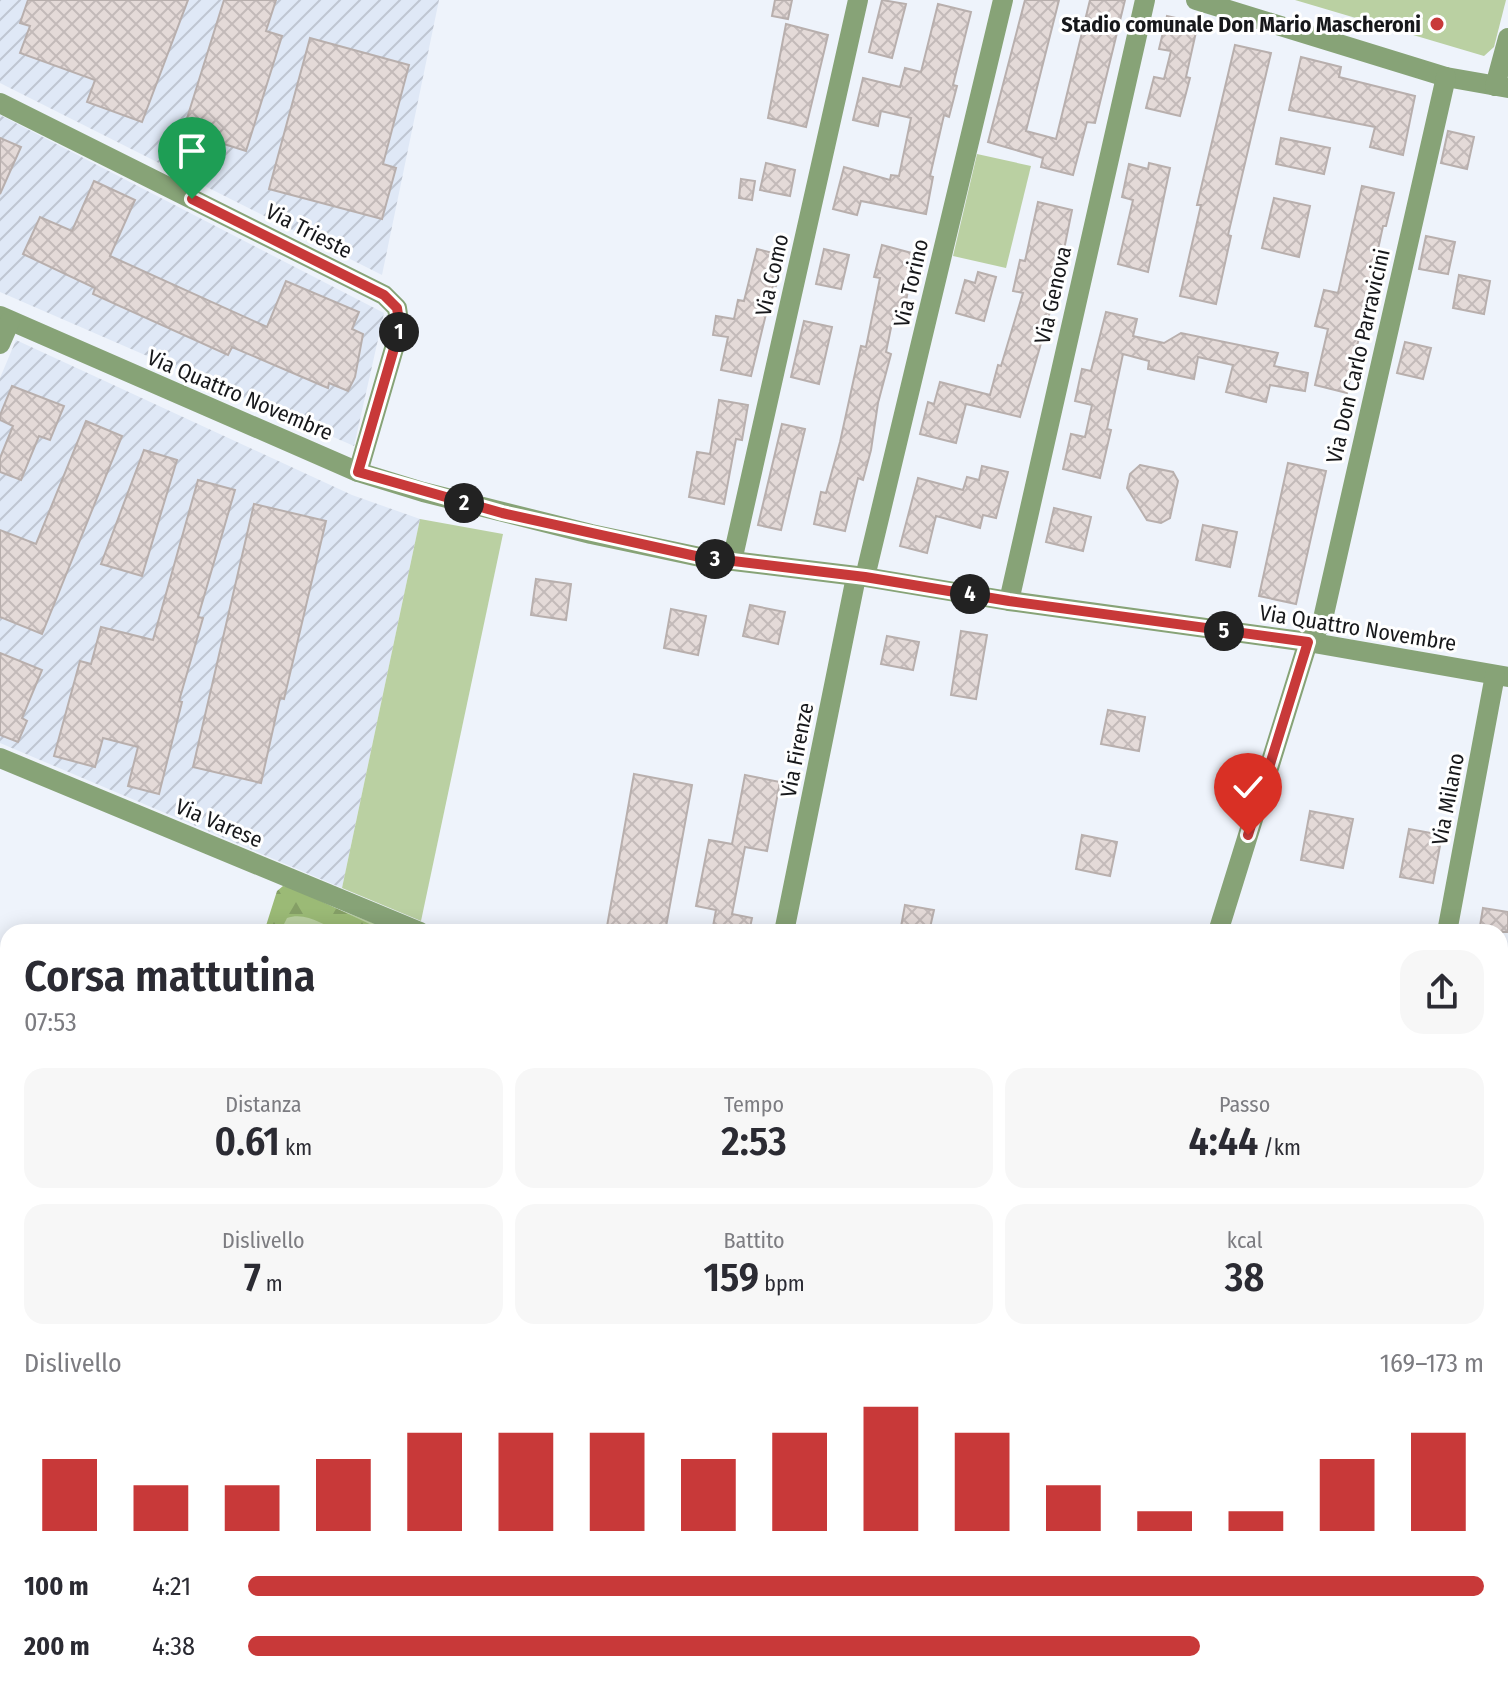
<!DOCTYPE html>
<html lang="it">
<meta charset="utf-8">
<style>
:root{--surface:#fff;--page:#f7f7f7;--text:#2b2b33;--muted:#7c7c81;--accent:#c83939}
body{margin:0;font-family:"Fira Sans Condensed",sans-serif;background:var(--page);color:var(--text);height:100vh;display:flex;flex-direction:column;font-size:30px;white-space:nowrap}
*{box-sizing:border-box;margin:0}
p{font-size:26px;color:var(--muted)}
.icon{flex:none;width:44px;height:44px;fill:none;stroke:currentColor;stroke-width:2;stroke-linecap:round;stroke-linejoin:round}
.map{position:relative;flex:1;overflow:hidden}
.panel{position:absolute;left:0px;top:924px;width:1508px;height:770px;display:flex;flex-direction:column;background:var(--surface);border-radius:24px 24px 0 0;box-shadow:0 4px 20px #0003}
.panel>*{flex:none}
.pin{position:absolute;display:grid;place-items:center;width:68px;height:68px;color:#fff;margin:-82px -34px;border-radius:50% 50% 50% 0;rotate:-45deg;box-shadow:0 0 8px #0007}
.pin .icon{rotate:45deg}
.km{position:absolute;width:40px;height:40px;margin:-20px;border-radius:50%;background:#222;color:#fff;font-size:22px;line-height:40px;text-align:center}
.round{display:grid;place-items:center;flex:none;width:84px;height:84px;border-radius:24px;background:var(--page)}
.headline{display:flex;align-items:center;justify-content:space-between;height:136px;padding:0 24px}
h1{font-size:44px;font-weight:600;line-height:60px}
.figures{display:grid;grid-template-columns:repeat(3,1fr);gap:12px;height:136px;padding:8px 24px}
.figures div{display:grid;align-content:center;border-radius:20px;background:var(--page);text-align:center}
.figures b{font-size:40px;font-weight:600}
.figures small{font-size:22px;font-weight:400}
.figures p{font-size:22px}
.chart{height:224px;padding:16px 24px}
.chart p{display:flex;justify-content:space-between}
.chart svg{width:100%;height:144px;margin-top:8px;stroke:var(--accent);stroke-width:6}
ul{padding:0 24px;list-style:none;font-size:26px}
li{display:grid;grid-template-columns:128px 96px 1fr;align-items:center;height:60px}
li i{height:20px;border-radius:10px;background:var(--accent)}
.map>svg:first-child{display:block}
.industrial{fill:url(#industrial-furrows)}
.grass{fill:#bad0a2}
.forest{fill:url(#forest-firs)}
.building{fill:url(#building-cross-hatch);stroke:#b8afad;stroke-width:2}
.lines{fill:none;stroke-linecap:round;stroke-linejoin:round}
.minor{stroke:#87a377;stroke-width:20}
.route-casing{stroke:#fff;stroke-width:16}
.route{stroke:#c83939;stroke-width:10}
.poi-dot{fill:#c83939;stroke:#fff;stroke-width:3}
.labels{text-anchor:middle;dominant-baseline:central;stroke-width:6;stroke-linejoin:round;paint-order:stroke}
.poi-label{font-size:22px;font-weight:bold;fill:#17181b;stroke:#fff;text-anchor:end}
.street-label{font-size:22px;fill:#17181b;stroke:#fff}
</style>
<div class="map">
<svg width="1508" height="1693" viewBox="0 0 1508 1693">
<defs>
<pattern id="industrial-furrows" width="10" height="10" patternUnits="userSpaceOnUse" patternTransform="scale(2)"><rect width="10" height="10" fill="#dfe8f6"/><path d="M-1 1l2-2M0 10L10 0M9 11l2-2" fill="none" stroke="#bfc6d2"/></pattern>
<pattern id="forest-firs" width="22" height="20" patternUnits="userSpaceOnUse" patternTransform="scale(2)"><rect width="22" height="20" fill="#9bba76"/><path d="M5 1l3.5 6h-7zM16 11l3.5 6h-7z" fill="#859f66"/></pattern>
<pattern id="building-cross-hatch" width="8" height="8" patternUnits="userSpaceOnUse" patternTransform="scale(2)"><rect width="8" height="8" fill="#e4dad8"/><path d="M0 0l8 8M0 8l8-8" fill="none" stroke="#c3bab9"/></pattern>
</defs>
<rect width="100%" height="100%" fill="#eef3fb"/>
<g class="industrial">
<path d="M0 0H439L382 275 0 83Z"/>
<path d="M0 115 384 313 354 446 0 292Z"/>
<path d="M16 340 352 495 420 519 342 888 0 743V378Z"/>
</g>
<g class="grass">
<path d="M1295 0H1506L1494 47 1484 56Z"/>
<path d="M977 154 1031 166 1006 268 953 256Z"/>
<path d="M420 519 503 534 421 921 342 888Z"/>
<path d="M285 889 397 932H271Z"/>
<path d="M0 1215 8 1218V1686H1500V1448L1508 1449V1693H0Z"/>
</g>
<g class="forest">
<path d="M283 886 291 887 376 927V932C366 932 354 933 343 931 324 927 307 911 287 918L280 932H264L277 891Z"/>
<path d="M0 1202 8 1205V1297L0 1287Z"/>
</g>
<g class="building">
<path d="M28 0H188L142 122 87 102 95 80 20 53 30 26 20 23Z"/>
<path d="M224 0H276L266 31 282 36 246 151 183 131Z"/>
<path d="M775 0H792L788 19 772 16Z"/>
<path d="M882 0 906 4 892 58 869 52Z"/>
<path d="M1025 0H1059L1026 131 1056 139 1090 0H1125L1095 123 1087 122 1073 175 1041 167 1043 158 988 142Z"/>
<path d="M938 4 971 12 953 85 957 86 949 117 944 115 930 176 933 177 926 214 861 201 857 215 833 209 844 167 890 180 891 175 899 176 911 118 881 111 878 126 853 120 863 78 900 87 905 68 921 72Z"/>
<path d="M1167 16 1198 23 1186 77 1190 78 1180 116 1146 108 1154 77 1164 79 1171 51 1159 49Z"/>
<path d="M786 24 828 35 806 127 768 118Z"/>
<path d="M310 38 409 65 383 164 396 168 382 219 269 189Z"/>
<path d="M1235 45 1271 53 1228 235 1231 236 1216 304 1180 296 1201 205H1197Z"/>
<path d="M1301 57 1341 67 1339 77 1415 96 1403 155 1370 147 1375 127 1289 110Z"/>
<path d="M1448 131 1474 137 1467 169 1441 163Z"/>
<path d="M0 138 21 147 0 194Z"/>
<path d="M1281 138 1330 148 1324 174 1276 164Z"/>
<path d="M766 163 795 170 790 196 760 190Z"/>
<path d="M1149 163 1170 168 1148 272 1118 264 1133 200 1122 197 1129 164 1148 169Z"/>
<path d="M741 179 755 181 752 200 739 198Z"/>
<path d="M94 181 135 200 110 256 267 327 286 281 359 312 352 329 363 334 355 377 348 391 329 383 328 388 232 347 228 355 93 294 95 288 23 254 40 217 72 231Z"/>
<path d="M1362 186 1394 193 1386 226H1383L1347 393 1315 385 1328 329 1315 326 1324 290 1338 293Z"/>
<path d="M1274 198 1310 206 1299 257 1262 248Z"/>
<path d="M1038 202 1072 210 1055 294 1020 417 966 404 956 443 920 434 928 402 934 404 940 382 990 395 998 365 1001 366 1023 293 1013 291 1020 260 1025 261Z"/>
<path d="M1426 236 1455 242 1448 274 1419 269Z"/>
<path d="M882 245 919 255 911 286H909L902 320 893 318 886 352 891 354 878 403 871 450 863 480 858 478 845 531 814 524 821 492 826 493 840 442 861 346 866 347 880 278 874 277Z"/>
<path d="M757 249 784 256 776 286 773 285 751 376 721 370 728 337 713 335 716 316 734 319 738 300 744 301Z"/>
<path d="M824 249 849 255 841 289 816 284Z"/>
<path d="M978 272 996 277 984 321 956 313 965 280 975 283Z"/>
<path d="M1459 275 1490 281 1484 314 1453 308Z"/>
<path d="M1106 312 1137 319 1133 336 1164 343 1181 333 1278 353 1274 366 1308 373 1305 391 1270 385 1266 402 1226 392 1233 365 1198 357 1194 379 1148 369 1149 361 1123 354 1107 429 1111 430 1100 478 1063 469 1071 434 1085 437 1092 405 1075 401 1082 369 1091 371Z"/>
<path d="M804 321 832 327 819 384 791 377Z"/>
<path d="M1405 342 1431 348 1423 379 1397 373Z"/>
<path d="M12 386 64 406 50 440 39 436 21 480 0 472V458L13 426 0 420V415Z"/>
<path d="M719 400 748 405 742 440 736 439 724 504 689 497 697 452 710 454Z"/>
<path d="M86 421 122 436 42 634 0 617V530L36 544Z"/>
<path d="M782 424 805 429 781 530 758 525Z"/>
<path d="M144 450 177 460 142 576 101 564Z"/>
<path d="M1288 463 1326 471 1296 604 1259 596Z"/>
<path d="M1140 465 1173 472 1178 481 1170 518 1161 523 1147 520 1127 488 1130 474Z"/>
<path d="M982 466 1008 472 996 518 983 515 980 528 936 516 927 553 900 546 918 478 963 490 967 477 979 480Z"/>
<path d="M198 480 235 490 198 617 203 618 179 701 182 702 159 794 128 786 138 747 103 738 95 767 54 756 80 661 91 664 101 627 153 640Z"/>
<path d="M254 504 326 521 284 699 280 698 261 783 193 767Z"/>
<path d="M1054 508 1091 517 1083 551 1046 542Z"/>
<path d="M1203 525 1237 532 1230 567 1196 560Z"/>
<path d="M536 579 571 584 566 620 531 615Z"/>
<path d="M750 605 785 612 778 644 743 636Z"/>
<path d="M671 609 706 616 698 655 664 648Z"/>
<path d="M961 631 987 635 976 699 951 695Z"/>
<path d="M887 636 919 642 913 670 881 664Z"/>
<path d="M0 653 42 670 22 718 27 721 18 742 0 735Z"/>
<path d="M1108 710 1145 717 1139 751 1101 744Z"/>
<path d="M634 774 692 785 665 932H606Z"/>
<path d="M745 775 780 782 767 851 745 847 732 914 752 918 749 932H712L716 910 696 906 709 840 732 844Z"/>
<path d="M1310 811 1353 819 1343 868 1301 860Z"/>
<path d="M1409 829 1442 835 1433 883 1400 877Z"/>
<path d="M1082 835 1117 842 1110 876 1076 869Z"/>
<path d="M905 905 934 910 929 932H900Z"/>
<path d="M1483 908 1508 912V932H1479Z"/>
</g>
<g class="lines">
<g class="minor">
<path d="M1196 0 1446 77 1508 88"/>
<path d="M1495 86 1508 38"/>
<path d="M0 103 384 295 397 308 400 328 358 472"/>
<path d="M0 316 358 472 423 492 591 534 700 557 865 577 1009 601 1308 642 1508 677"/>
<path d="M0 344 10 321"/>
<path d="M732 561 858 0"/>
<path d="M865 577 1003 0"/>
<path d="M1009 601 1145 0"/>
<path d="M0 758 420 932"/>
<path d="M784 932 856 577"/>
<path d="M1218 932 1308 642 1322 623 1446 77"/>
<path d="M1447 932 1495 675"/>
<path d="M1500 1057H1508"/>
<path d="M1500 1237H1508"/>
</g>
</g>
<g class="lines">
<defs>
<path id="route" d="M192 199 384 295 397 308 400 328 358 472 502 513 700 557 865 577 1009 601 1308 642 1248 835"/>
</defs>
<use href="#route" class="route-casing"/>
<use href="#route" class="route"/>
</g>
<circle class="poi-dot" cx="1437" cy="24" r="8"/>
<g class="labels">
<g class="poi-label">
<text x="1421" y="24">Stadio comunale Don Mario Mascheroni</text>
</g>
<g class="street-label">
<text transform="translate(309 231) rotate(27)">Via Trieste</text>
<text transform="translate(772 275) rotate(-77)">Via Como</text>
<text transform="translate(911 283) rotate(-77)">Via Torino</text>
<text transform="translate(1053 295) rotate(-77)">Via Genova</text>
<text transform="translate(1358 356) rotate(-77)">Via Don Carlo Parravicini</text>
<text transform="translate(240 395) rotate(23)">Via Quattro Novembre</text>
<text transform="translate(1358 628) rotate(9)">Via Quattro Novembre</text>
<text transform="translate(797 750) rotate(-79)">Via Firenze</text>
<text transform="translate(1448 799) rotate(-79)">Via Milano</text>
<text transform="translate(219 823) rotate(23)">Via Varese</text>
</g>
</g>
</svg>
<div class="pin" style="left:192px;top:199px;background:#1e9e55"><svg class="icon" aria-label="arrive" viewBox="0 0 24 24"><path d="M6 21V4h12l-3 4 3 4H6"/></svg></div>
<div class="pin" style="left:1248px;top:835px;background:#d93025"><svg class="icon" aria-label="check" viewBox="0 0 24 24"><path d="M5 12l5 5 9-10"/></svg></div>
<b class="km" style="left:399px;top:332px">1</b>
<b class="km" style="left:464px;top:503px">2</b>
<b class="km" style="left:715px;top:559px">3</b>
<b class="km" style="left:970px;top:594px">4</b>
<b class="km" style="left:1224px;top:631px">5</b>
<section class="panel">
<div class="headline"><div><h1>Corsa mattutina</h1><p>07:53</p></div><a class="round"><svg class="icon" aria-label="share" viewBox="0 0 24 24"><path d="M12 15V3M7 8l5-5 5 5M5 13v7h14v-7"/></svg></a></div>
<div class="figures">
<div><p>Distanza</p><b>0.61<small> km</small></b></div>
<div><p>Tempo</p><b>2:53</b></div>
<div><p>Passo</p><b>4:44<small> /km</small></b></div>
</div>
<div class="figures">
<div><p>Dislivello</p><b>7<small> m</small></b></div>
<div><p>Battito</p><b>159<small> bpm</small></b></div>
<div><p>kcal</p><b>38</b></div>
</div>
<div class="chart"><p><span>Dislivello</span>169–173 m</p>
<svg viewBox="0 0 160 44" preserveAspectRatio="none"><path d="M5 44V22M15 44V30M25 44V30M35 44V22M45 44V14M55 44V14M65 44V14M75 44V22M85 44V14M95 44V6M105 44V14M115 44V30M125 44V38M135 44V38M145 44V22M155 44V14"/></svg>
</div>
<ul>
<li><b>100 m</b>4:21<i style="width:100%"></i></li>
<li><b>200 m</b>4:38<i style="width:77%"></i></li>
</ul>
</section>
</div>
